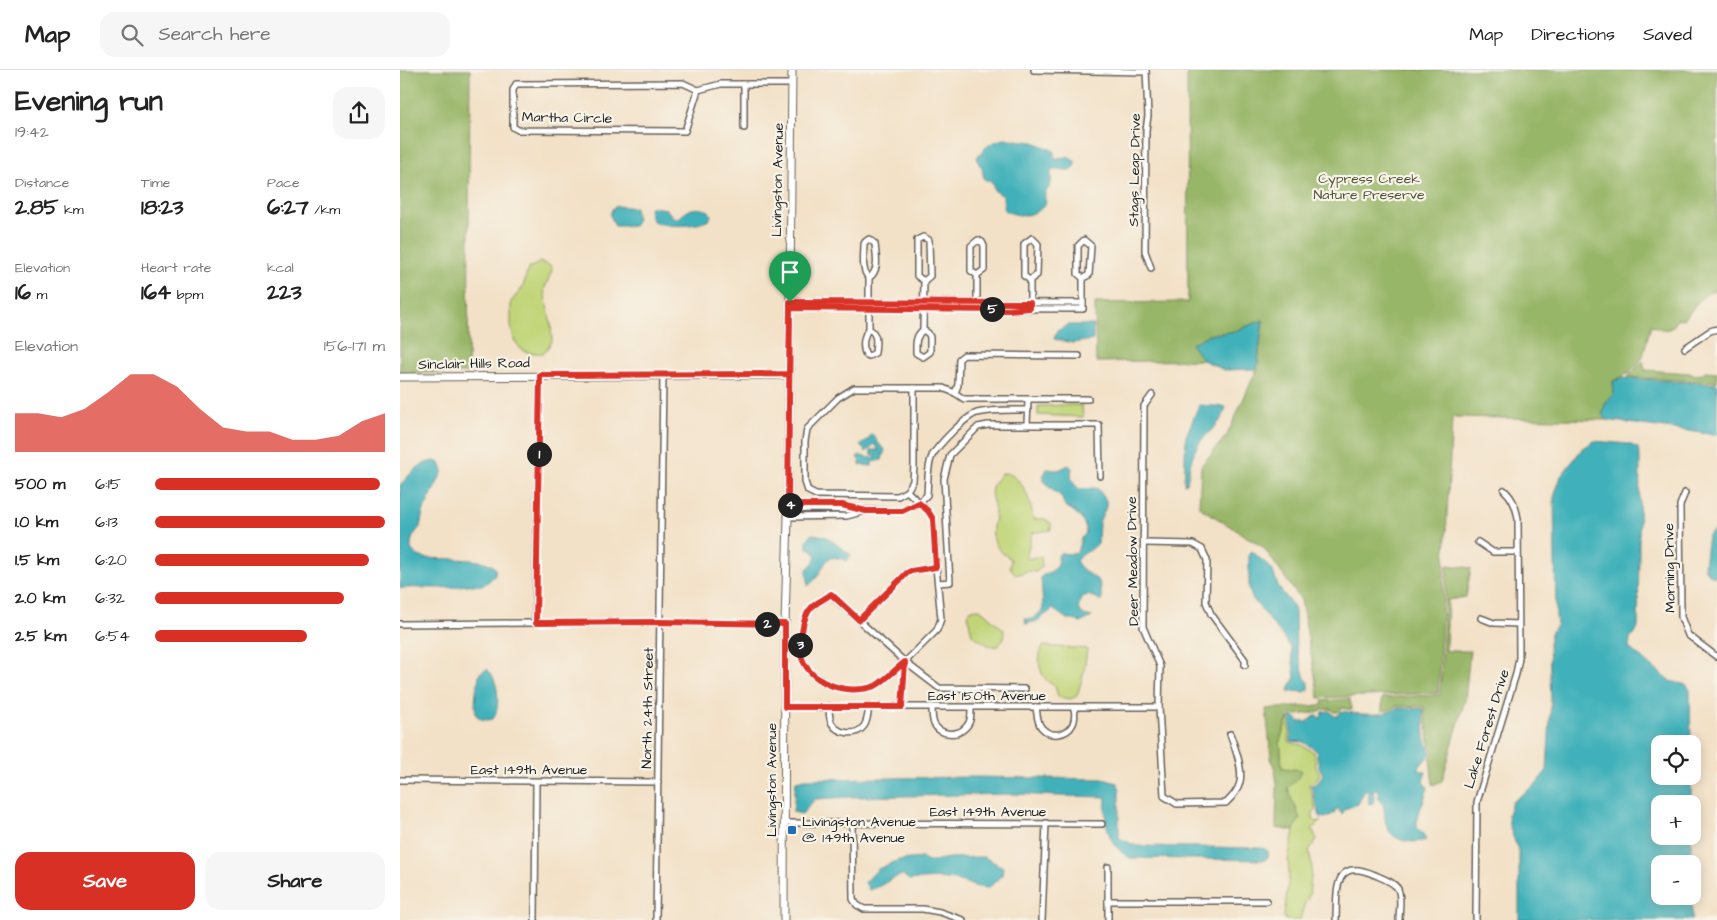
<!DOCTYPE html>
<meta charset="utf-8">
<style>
:root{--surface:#fff;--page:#f6f6f6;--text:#222;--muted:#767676;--line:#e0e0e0;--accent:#d93025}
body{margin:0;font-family:"Architects Daughter",sans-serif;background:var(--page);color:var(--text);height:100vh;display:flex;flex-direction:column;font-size:19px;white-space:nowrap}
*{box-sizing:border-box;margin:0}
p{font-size:16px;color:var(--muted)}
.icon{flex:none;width:28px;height:28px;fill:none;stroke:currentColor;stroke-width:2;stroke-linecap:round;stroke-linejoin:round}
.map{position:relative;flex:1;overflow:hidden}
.sheet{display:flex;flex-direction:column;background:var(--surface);width:400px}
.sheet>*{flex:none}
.fabs{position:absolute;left:1251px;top:665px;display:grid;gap:10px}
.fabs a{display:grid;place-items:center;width:50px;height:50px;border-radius:10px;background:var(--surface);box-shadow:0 2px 12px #0003;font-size:25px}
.pin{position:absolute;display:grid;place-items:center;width:42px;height:42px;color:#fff;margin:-51px -21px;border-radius:50% 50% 50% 0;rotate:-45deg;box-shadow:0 0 5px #0007}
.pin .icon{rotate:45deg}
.km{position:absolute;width:25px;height:25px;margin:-12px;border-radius:50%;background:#222;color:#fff;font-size:14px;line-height:25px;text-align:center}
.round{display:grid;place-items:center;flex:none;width:52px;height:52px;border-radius:15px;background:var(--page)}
.overview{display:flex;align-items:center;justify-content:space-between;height:85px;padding:0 15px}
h1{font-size:28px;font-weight:800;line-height:38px}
.stats{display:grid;grid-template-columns:repeat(3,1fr);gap:8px;height:85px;padding:5px 15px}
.stats div{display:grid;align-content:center}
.stats b{font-size:21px;font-weight:800}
.stats small{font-size:14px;font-weight:400}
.stats p{font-size:14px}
.chart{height:140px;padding:10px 15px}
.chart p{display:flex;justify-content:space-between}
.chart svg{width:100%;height:90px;margin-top:5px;fill:var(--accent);opacity:.7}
.action{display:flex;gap:10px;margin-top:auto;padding:10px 15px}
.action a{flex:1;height:58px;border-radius:15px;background:var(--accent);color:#fff;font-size:20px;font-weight:800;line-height:58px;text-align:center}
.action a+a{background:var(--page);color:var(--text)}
ul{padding:0 15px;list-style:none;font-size:16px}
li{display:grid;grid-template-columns:80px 60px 1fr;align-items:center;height:38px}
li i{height:12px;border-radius:6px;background:var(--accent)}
header{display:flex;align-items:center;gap:30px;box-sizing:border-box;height:70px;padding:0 25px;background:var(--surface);border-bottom:1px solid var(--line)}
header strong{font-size:24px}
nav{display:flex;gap:28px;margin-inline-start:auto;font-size:18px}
.search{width:350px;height:45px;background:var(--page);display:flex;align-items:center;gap:12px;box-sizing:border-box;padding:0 18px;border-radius:15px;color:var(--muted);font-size:19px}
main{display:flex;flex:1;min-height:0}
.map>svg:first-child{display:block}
.green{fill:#c1d578;stroke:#6e784a}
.forest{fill:#98b668;stroke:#5a6942}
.water{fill:#41b1ba;stroke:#2e666b}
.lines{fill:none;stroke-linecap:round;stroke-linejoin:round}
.street-casing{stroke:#676158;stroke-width:8}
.secondary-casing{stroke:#676158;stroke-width:9}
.street{stroke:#fff;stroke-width:5}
.secondary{stroke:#fff;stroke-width:7}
.route-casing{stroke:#fff;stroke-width:10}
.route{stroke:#d93025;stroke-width:6}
.poi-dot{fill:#1f6fb2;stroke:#f7f3e8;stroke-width:2}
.labels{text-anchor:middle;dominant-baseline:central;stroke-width:4.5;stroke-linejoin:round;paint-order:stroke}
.street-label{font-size:14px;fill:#1c1c1c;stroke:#f7f3e8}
.park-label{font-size:14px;fill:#4e5438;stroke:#f7f3e8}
.poi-label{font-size:14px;fill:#1c1c1c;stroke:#f7f3e8;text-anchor:start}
</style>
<header>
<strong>Map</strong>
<div class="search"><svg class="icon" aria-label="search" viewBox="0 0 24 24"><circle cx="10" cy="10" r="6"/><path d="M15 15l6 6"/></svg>Search here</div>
<nav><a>Map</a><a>Directions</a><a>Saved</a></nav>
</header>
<main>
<section class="sheet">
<div class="overview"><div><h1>Evening run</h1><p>19:42</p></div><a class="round"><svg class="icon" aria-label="share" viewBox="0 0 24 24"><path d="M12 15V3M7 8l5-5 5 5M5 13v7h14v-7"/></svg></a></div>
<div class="stats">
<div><p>Distance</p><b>2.85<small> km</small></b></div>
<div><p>Time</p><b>18:23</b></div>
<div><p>Pace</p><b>6:27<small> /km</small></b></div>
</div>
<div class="stats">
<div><p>Elevation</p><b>16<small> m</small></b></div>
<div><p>Heart rate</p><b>164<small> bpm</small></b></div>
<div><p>kcal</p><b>223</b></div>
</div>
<div class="chart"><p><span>Elevation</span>156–171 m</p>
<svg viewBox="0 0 160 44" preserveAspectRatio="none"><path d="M0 44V25L10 25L20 27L30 23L40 15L50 6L60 6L70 12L80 23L90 32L100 34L110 34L120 38L130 38L140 36L150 29L160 25V44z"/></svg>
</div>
<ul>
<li><b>500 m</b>6:15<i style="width:98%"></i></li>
<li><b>1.0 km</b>6:13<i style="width:100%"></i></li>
<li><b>1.5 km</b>6:20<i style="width:93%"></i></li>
<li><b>2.0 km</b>6:32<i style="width:82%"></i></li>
<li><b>2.5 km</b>6:54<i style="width:66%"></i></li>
</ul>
<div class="action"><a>Save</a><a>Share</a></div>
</section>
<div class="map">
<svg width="1317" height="850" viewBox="0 0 1317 850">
<rect width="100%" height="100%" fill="#f7f3e8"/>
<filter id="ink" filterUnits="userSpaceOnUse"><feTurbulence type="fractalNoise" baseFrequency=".02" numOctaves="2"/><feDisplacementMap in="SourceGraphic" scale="10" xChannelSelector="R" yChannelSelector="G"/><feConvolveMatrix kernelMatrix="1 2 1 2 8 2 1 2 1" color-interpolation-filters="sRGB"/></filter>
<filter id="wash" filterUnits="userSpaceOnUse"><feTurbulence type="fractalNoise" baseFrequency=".0096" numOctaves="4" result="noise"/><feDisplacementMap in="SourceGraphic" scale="20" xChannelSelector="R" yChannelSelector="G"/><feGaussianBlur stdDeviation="1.12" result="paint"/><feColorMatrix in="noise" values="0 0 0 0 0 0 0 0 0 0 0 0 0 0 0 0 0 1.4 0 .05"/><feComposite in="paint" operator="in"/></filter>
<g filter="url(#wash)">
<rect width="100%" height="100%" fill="#f3e1c7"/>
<g class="green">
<path d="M140 192 151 196 152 200 144 220 151 255 152 271 144 283H129L121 279 114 270 111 256V232L123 217 128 199Z"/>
<path d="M668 335H682L683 347 638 345V336Z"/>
<path d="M602 403C622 402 631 432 633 449H645L651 453V460L632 463 626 489 641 486 642 497 636 502 628 501 616 505 610 497 611 489C599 482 591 472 593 457 593 454 595 450 595 446 595 426 583 423 602 403Z"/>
<path d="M580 539 603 559C607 567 602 572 596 577L588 575 572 565 568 546 570 540Z"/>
<path d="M643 576 687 579 684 602 677 626 670 629 658 627 655 616C639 609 636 590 643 576Z"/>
<path d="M889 647V672L901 675 914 682 916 697 920 704 915 712 910 713 909 715 916 740 913 742V748L916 752 921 751 912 759 917 769 909 781 912 796 909 826 904 835 900 850H885L884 847 889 805 888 790 894 761 897 738 891 729 888 717 898 708 901 700 882 698 880 670Z"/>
</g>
<g class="forest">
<path d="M0 0H70L68 303H0Z"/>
<path d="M787 0H1317V220C1303 222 1293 238 1285 249H1277C1272 264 1263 260 1251 255 1248 265 1246 275 1243 286 1240 295 1222 308 1213 311L1214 323 1206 332 1202 344 1206 350 1052 347 1038 623 919 628 901 530 863 477 799 437 801 396 827 365 857 299 863 250 835 261 808 265 791 274 803 290 696 292 695 233 788 232Z"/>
<path d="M1243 291 1245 300 1289 303 1294 305 1302 304 1305 301 1317 302V312L1227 307Z"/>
<path d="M1047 495 1071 498 1066 527 1048 530 1046 581H1070L1065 630 1042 711 1033 715 1030 688 1033 683 1028 667 1024 637 997 636 989 640 982 641V628L1040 625Z"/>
<path d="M950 629 952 640 942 638 938 642H934L931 639H922L920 642 897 645 892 644 889 645 880 670 882 698 901 700 898 708 888 717C891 731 896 736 900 749L895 756 894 761 876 758 877 715 875 700 871 688 866 639 923 635 922 631Z"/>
</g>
<g class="water">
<path d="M605 69 634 72 654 81V88L668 87 675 91V97L671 100H651V113C648 122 642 121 646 133 636 147 619 148 604 140L603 126 594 120 592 112 584 109 582 98 578 92 577 87C585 77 592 71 605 69Z"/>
<path d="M217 136 235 138 237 151 233 156H215L210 145 212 139Z"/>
<path d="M253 137 266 139 273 147 279 148C289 138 296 136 309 141L311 146 309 150C297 157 267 157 254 152L250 146 249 138Z"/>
<path d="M863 250 857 299 824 300 803 290 791 274 808 265 835 261Z"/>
<path d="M668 255H693V270L672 273 654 269 657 261Z"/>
<path d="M1223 308 1317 314V365L1206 350 1202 344 1206 332 1214 323 1213 311Z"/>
<path d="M799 335 826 337C820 358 809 359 798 375 791 385 789 401 787 413L784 414 786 366Z"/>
<path d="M472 364 483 379H485L482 390 472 392V396L460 395V391L457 388 459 385C465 387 470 390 477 386L471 385V380H479L475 374 466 382 460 376 470 368 469 367Z"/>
<path d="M1194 371 1229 374 1238 378 1240 390 1238 558 1230 568 1229 578 1270 611 1287 615 1290 620 1291 674H1260V706H1291V734H1260V766H1291L1292 794H1260V826H1292V850H1119V783L1109 755 1108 744 1112 732 1135 715 1147 700 1151 631 1149 574 1151 563 1157 554 1156 547 1154 427 1161 406 1182 379Z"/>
<path d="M35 391 40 393 43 401 23 442 20 457 13 466 11 473V479L16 485 24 488C40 489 77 488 90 494 103 500 90 513 81 515 76 516 71 514 66 515 62 515 58 517 55 517 37 519 18 517 0 518V415C11 404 19 392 35 391Z"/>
<path d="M669 395 672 398C670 411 671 410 679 419L695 418 698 419 706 430V437L699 452 698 473C692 481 681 483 676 491L681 498 699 511 702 528 701 532 697 528 687 525 681 528 678 539 684 545 692 547 682 552 667 549 653 539 637 551 626 554 625 549H632L641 542 643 538 641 507C645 503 651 503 655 498 659 493 656 488 660 483L673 484 677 483 681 468 686 463C686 450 676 442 665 436L661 426 652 420 642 408 647 399 658 400Z"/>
<path d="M1313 461H1317V506L1314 507 1308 504 1304 496 1308 465Z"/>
<path d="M412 464 425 466 451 485 446 491C425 481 426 495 417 507 414 511 411 513 408 516L407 499 413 493 416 486 412 479 407 478V470Z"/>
<path d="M852 481 872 499 879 518 893 536 895 542 896 577 905 608 909 612V619L905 622 889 621 890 616 895 607 891 577 852 528 849 518V483Z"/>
<path d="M87 599C99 609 101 637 93 649 85 651 81 650 76 645 74 630 76 617 80 603Z"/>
<path d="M997 638 1023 639 1025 668 1031 683 1019 697V700L1026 702 1023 711 1025 715 1028 717C1026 722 1025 728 1023 733 1017 746 1017 743 1017 758 1022 763 1025 762 1026 770 1008 775 986 770 985 747 984 739 985 736 979 729V720H973L974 728 973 733 969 734 968 720H965C963 725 960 729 958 734L945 739 942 744 937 738 933 744 925 748 920 747 911 715 917 714 923 704 919 697 916 680 903 672 891 671V646L895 647 899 652H906L917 645 920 649 923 642 930 641 934 646H938L941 641C958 644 982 648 997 638Z"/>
<path d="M572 707 703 709 717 713 720 719 719 721V768L736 776 863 778 868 781V787L865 790 730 788C706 774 704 752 706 727L659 726 615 724 451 727 415 729 402 744 393 742 396 711 405 709Z"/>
<path d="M584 787 603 797 602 805 589 818C572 818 568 812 554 810 539 807 524 809 509 810L503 805C490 807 481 818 469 820L465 812 478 799 499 790 522 788 526 791H533L549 788Z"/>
</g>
</g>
<g filter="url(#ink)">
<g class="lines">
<defs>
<g id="street">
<path d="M634 0 746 2"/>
<path d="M746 0 748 46 746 60 745 181 751 198"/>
<path d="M283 13 298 20 285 61 118 60 113 57V20L116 14Z"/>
<path d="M298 20 321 14H392"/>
<path d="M344 58V14"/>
<path d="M577 205 584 200V176L582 172 578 170 571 176V201L577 205V236"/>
<path d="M630 210 637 205 638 174 632 168 624 174V206L630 210V235"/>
<path d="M390 232 683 233"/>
<path d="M390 238 683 239V208L678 204V176L684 170 691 176 689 205 683 208"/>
<path d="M469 259C478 264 476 273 475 283L469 286 466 285C462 278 463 265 469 259V208C461 201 464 185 464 174L465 172 469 169 475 174C476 186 480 200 469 208"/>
<path d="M523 260 528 263 530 267V282L523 287 516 283C516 274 515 266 523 260L524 211 517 206V170L523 167 529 170 530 206 524 211"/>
<path d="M1285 278 1310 261 1317 259"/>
<path d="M555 323 558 315 559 289 564 285 679 286"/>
<path d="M752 325 744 336 743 557 760 596 759 637 764 726 777 734 826 733C832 727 838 721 840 712 843 698 835 677 830 664"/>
<path d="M627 354 628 330"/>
<path d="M507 421 513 411 514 395V318"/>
<path d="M1285 423 1280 435 1281 547 1288 565 1317 587"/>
<path d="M388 435H442L453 438"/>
<path d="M388 440 412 439 502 441 519 433 527 425C528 413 527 397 532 386 538 375 565 347 577 343 593 339 611 340 628 340"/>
<path d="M388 447 447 446 465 441"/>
<path d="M1078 472 1093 482H1118"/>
<path d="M744 473 793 474 802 479 807 490 806 532 811 544 845 590V595"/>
<path d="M538 513 550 512 544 409 550 385 578 357 588 355H699L700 406"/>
<path d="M1081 548 1094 553 1118 554"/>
<path d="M459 550 507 503 511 501 536 497"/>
<path d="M135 553 140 305"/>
<path d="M0 554 260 552 385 554"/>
<path d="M505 592C498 597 481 614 475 616 447 626 406 614 400 581 399 575 401 568 402 562 403 553 405 544 412 538 417 532 425 529 431 525L505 592 539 618 625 619"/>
<path d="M429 636C429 641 429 647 431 652 437 664 456 667 464 656 468 650 468 643 469 636"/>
<path d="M385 637H759"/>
<path d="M502 637 505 592 537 560 541 549 536 497 533 449 528 441 507 421 498 426 416 425 408 421 405 412V371L407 359 438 328 454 318H543L555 323 564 329H688"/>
<path d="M532 637C532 643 532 649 534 654 540 665 557 667 566 657 571 652 571 645 571 638"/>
<path d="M636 637C637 643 637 652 641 657 650 668 667 666 673 654 675 649 675 643 674 638"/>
<path d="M0 710 258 712"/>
<path d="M385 753 702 754"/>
<path d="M452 754 453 829 457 835 464 839H523L540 842 563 850"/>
<path d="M708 831H867"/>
<path d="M135 850 136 712"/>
<path d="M256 850 263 306"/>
<path d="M642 850 646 753"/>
<path d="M708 850V797"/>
<path d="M936 850C937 821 933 786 975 805 982 808 994 812 998 819 1002 828 999 841 999 850"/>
<path d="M1076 850 1077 732 1116 604 1119 588 1118 449C1116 437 1113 428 1104 420"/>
</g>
<g id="secondary">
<path d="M0 307 389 305"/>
<path d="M384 850 385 554 388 447 392 0"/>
</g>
</defs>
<use href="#street" class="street-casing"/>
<use href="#secondary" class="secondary-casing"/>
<use href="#street" class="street"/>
<use href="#secondary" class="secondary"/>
</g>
</g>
<g class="lines" filter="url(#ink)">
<defs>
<path id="route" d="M390 232V238L389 304 140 305 136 553 260 552 385 554V637H502L505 592C498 597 481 614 475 616 447 626 406 614 400 581 399 575 401 568 402 562 403 553 405 544 412 537 417 532 425 529 431 524L459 550 507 503 511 501 536 497 533 449 528 441 519 433 502 441H466L442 435H388L390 238 608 240 630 238V233L390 232"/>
</defs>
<use href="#route" class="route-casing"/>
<use href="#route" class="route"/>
</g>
<rect class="poi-dot" x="387" y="755" width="10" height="10" rx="2.5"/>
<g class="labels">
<g class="street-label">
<text transform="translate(167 48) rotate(1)">Martha Circle</text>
<text transform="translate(735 100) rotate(-89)">Stags Leap Drive</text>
<text transform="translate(378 110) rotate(-89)">Livingston Avenue</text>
<text transform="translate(74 294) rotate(-1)">Sinclair Hills Road</text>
<text transform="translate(733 491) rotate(-91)">Deer Meadow Drive</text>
<text transform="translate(1270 498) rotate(-91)">Morning Drive</text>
<text x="587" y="626">East 150th Avenue</text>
<text transform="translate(248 638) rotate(-89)">North 24th Street</text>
<text transform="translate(1087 659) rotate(-73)">Lake Forest Drive</text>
<text x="129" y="700">East 149th Avenue</text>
<text transform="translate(372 710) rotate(-90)">Livingston Avenue</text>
<text x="588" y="742">East 149th Avenue</text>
</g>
<g class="park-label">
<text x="969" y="109">Cypress Creek<tspan x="969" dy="16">Nature Preserve</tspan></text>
</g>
<g class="poi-label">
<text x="402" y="752">Livingston Avenue<tspan x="402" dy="16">@ 149th Avenue</tspan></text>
</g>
</g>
</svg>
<div class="fabs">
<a><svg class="icon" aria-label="locate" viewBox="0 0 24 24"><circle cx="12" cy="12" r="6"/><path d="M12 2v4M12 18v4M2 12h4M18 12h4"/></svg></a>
<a>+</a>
<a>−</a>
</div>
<div class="pin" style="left:390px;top:232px;background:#1e9e55"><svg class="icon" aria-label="arrive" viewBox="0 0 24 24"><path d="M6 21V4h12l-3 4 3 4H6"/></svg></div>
<b class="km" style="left:139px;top:384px">1</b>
<b class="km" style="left:367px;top:554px">2</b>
<b class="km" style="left:400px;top:575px">3</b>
<b class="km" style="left:390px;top:435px">4</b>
<b class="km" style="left:592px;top:239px">5</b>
</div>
</main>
